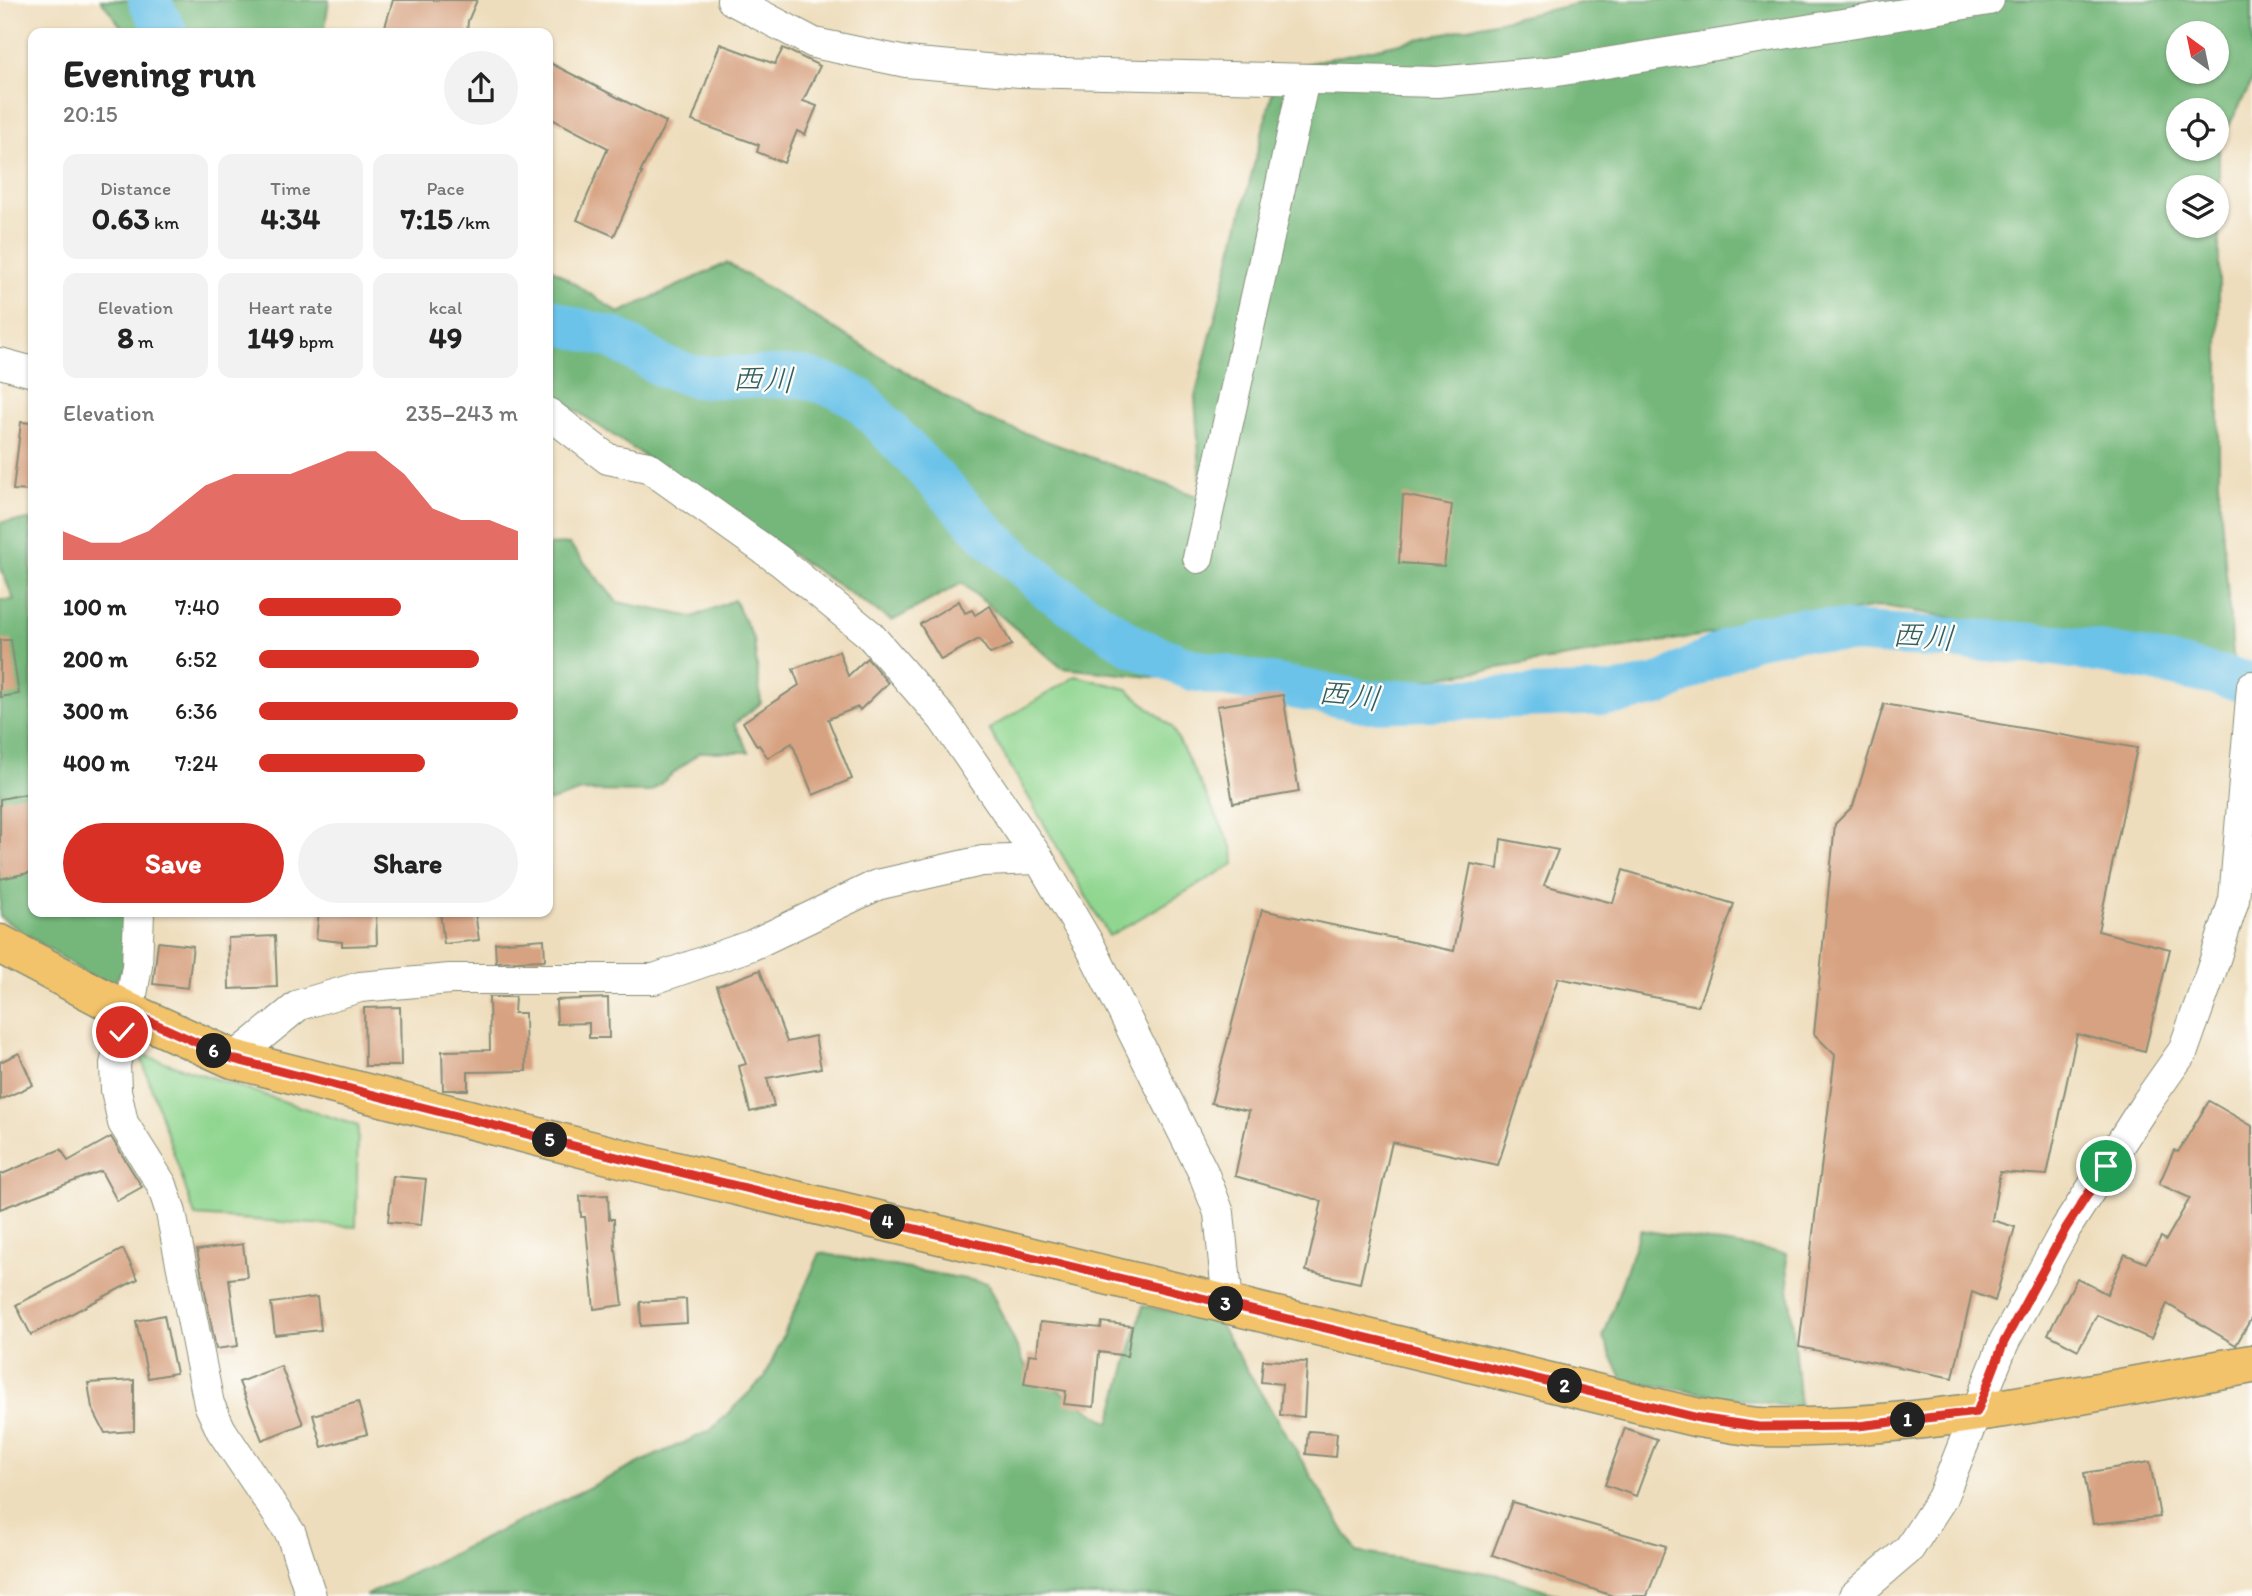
<!DOCTYPE html>
<meta charset="utf-8">
<style>
:root{--surface:#fff;--page:#f2f2f2;--text:#222;--muted:#767676;--accent:#d93025}
body{margin:0;font-family:Itim,"Klee One",sans-serif;background:var(--page);color:var(--text);height:100vh;display:flex;flex-direction:column;font-size:26px;white-space:nowrap}
*{box-sizing:border-box;margin:0}
p{font-size:23px;color:var(--muted)}
.icon{flex:none;width:38px;height:38px;fill:none;stroke:currentColor;stroke-width:2;stroke-linecap:round;stroke-linejoin:round}
.map{position:relative;flex:1;overflow:hidden}
.panel{position:absolute;left:28px;top:28px;width:525px;height:889px;display:flex;flex-direction:column;background:var(--surface);border-radius:14px;box-shadow:0 2px 5px #0004}
.panel>*{flex:none}
.needle{width:46px;rotate:327deg}
.tools{position:absolute;left:2166px;top:21px;display:grid;gap:14px}
.tools a{display:grid;place-items:center;width:63px;height:63px;border-radius:50%;background:var(--surface);box-shadow:0 2px 5px #0004;font-size:35px}
.pin{position:absolute;display:grid;place-items:center;width:60px;height:60px;color:#fff;margin:-30px;border:4px solid #fff;border-radius:50%;box-shadow:0 2px 7px #0007}
.km{position:absolute;width:35px;height:35px;margin:-18px;border-radius:50%;background:#222;color:#fff;font-size:19px;line-height:35px;text-align:center}
.round{display:grid;place-items:center;flex:none;width:74px;height:74px;border-radius:37px;background:var(--page)}
.headline{display:flex;align-items:center;justify-content:space-between;height:119px;padding:0 35px}
h1{font-size:38px;font-weight:700;line-height:52px}
.stats{display:grid;grid-template-columns:repeat(3,1fr);gap:10px;height:119px;padding:7px 35px}
.stats div{display:grid;align-content:center;border-radius:14px;background:var(--page);text-align:center}
.stats b{font-size:30px;font-weight:700}
.stats small{font-size:19px;font-weight:400}
.stats p{font-size:19px}
.chart{height:196px;padding:14px 35px}
.chart p{display:flex;justify-content:space-between}
.chart svg{width:100%;height:126px;margin-top:7px;fill:var(--accent);opacity:.7}
.action{display:flex;gap:14px;margin-top:auto;padding:14px 35px}
.action a{flex:1;height:80px;border-radius:42px;background:var(--accent);color:#fff;font-size:28px;font-weight:700;line-height:80px;text-align:center}
.action a+a{background:var(--page);color:var(--text)}
ul{padding:0 35px;list-style:none;font-size:23px}
li{display:grid;grid-template-columns:112px 84px 1fr;align-items:center;height:52px}
li i{height:18px;border-radius:9px;background:var(--accent)}
.map>svg:first-child{display:block}
.green{fill:#90d690;stroke:#588a62;stroke-width:2}
.forest{fill:#74b77a;stroke:#4a7a57;stroke-width:2;fill-rule:evenodd}
.lines{fill:none;stroke-linecap:round;stroke-linejoin:round}
.river{stroke:#6cc3e9;stroke-width:42}
.building{fill:#d7a281}
.minor-casing{stroke:#868d78;stroke-width:32}
.major-casing{stroke:#868d78;stroke-width:41}
.minor{stroke:#fff;stroke-width:30}
.major{stroke:#f2c36a;stroke-width:38}
.route-casing{stroke:#fff;stroke-width:14}
.route{stroke:#d93025;stroke-width:9}
.labels{text-anchor:middle;dominant-baseline:central;stroke-width:5;stroke-linejoin:round;paint-order:stroke}
.water-label{font-size:32px;font-style:italic;fill:#325e61;stroke:#fdfcf7}
</style>
<div class="map">
<svg width="2252" height="1596" viewBox="0 0 2252 1596">
<rect width="100%" height="100%" fill="#fdfcf7"/>
<filter id="ink" filterUnits="userSpaceOnUse"><feTurbulence type="fractalNoise" baseFrequency=".0143" numOctaves="2"/><feDisplacementMap in="SourceGraphic" scale="14" xChannelSelector="R" yChannelSelector="G"/><feConvolveMatrix kernelMatrix="1 2 1 2 8 2 1 2 1" color-interpolation-filters="sRGB"/></filter>
<filter id="wash" filterUnits="userSpaceOnUse"><feTurbulence type="fractalNoise" baseFrequency=".00686" numOctaves="4" result="noise"/><feDisplacementMap in="SourceGraphic" scale="28" xChannelSelector="R" yChannelSelector="G"/><feGaussianBlur stdDeviation="1.57" result="paint"/><feColorMatrix in="noise" values="0 0 0 0 0 0 0 0 0 0 0 0 0 0 0 0 0 1.4 0 .05"/><feComposite in="paint" operator="in"/></filter>
<g filter="url(#wash)">
<rect width="100%" height="100%" fill="#eeddbc"/>
<g class="green">
<path d="M1076 676 1127 689 1172 727 1233 849 1234 864 1109 936 989 729Z"/>
<path d="M140 1054 358 1126 356 1227 195 1216Z"/>
</g>
<g class="forest">
<path d="M101 0H329L324 33H126Z"/>
<path d="M1594 0H2252V82L2219 144V491L2234 666 1884 606 1330 695 1062 668 962 583 892 621 548 392V266L619 313 727 263 976 415 1202 498 1195 397 1278 70ZM2179 33H2217V72H2179ZM2179 110H2217V149H2179ZM2179 187H2217V226H2179Z"/>
<path d="M31 520 33 912H129V961L109 989 0 917V600H14L0 566V524L1 522Z"/>
<path d="M569 544 617 602 693 617 734 600 754 639 761 703 734 724 749 752H700L650 792 582 791 548 802V545Z"/>
<path d="M1640 1230 1786 1253 1800 1408 1623 1381 1603 1338Z"/>
<path d="M820 1253 987 1283 1028 1371 1110 1423 1143 1306 1218 1322 1357 1552 1500 1575 1563 1596H365L654 1456 710 1431 765 1377Z"/>
</g>
<g class="lines">
<g class="river">
<path d="M149 0 167 33"/>
<path d="M548 318 567 326 614 338 664 367 696 377H803L838 388 859 399 989 536 1051 591 1135 647 1193 670 1370 702 1615 694 1659 685 1751 638 1799 629 2054 645 2141 659 2252 683"/>
</g>
</g>
<g id="blocks">
<g class="building">
<path d="M393 0H477L468 21 467 33H383Z"/>
<path d="M720 44 775 64 783 48 820 66 803 101 817 106 805 135 797 131 784 163 757 152 759 145 692 121Z"/>
<path d="M548 62 666 122 640 173H642L614 236 577 220 608 148 548 117Z"/>
<path d="M21 422 33 423V491L13 490Z"/>
<path d="M1403 495 1452 505 1444 566 1399 563Z"/>
<path d="M959 601 965 613 972 610 975 615 990 606 1012 645 990 654 979 639 941 660 920 624Z"/>
<path d="M0 640H11L19 694 0 697Z"/>
<path d="M839 651 848 676 867 658 888 683 860 710 858 707 828 719 852 779 813 795 792 743 768 758 759 745 757 746 743 722 799 685 793 669Z"/>
<path d="M1283 695 1299 792 1233 803 1217 706Z"/>
<path d="M1884 704 2137 748 2098 931 2170 949 2145 1051 2077 1034 2047 1175 2000 1172 1992 1220 2015 1227 1995 1301 1972 1292 1953 1378 1799 1347 1835 1055 1814 1034 1835 824 1853 806Z"/>
<path d="M26 794 33 836V872L0 879V799Z"/>
<path d="M1501 839 1558 850 1544 885 1613 903 1623 870 1734 904 1698 1006 1558 978 1498 1165 1392 1142 1360 1283 1306 1271 1322 1201 1235 1176 1249 1111 1211 1103 1262 910 1454 951 1471 864 1498 869Z"/>
<path d="M319 912H376L377 945 342 946V942L316 939Z"/>
<path d="M440 912H475L479 940 444 944Z"/>
<path d="M275 936 277 987 229 989 228 938Z"/>
<path d="M544 939 545 960 496 962 495 943Z"/>
<path d="M158 942 193 946 188 988 153 984Z"/>
<path d="M760 970 787 1042 815 1036 821 1068 767 1078 774 1106 750 1112 739 1066 746 1064 717 986Z"/>
<path d="M489 997H515L514 1013H525L526 1071 468 1072V1090H443L442 1051 490 1050Z"/>
<path d="M608 998 609 1038H589V1023L557 1024 556 1000Z"/>
<path d="M400 1007 401 1066H365L364 1008Z"/>
<path d="M19 1053 33 1085 0 1100V1062Z"/>
<path d="M2209 1101 2252 1126V1317L2236 1345 2167 1304 2151 1339 2097 1315 2078 1350 2048 1334 2077 1278 2107 1294 2125 1254 2146 1263 2161 1237 2166 1240 2190 1198 2159 1184 2174 1150 2178 1152Z"/>
<path d="M111 1137 142 1187 117 1201 101 1171 0 1209V1175L61 1149 68 1161Z"/>
<path d="M393 1176 426 1179 421 1225 388 1222Z"/>
<path d="M608 1195 609 1219H614L615 1250H616L623 1305 594 1309 585 1217H581L580 1196Z"/>
<path d="M243 1244 247 1277 229 1279 238 1346 216 1349 197 1250Z"/>
<path d="M123 1249 138 1279 31 1335 16 1305Z"/>
<path d="M317 1297 321 1330 275 1335 271 1303Z"/>
<path d="M686 1299 687 1323 641 1326 640 1302Z"/>
<path d="M164 1315 176 1373 148 1378 136 1321Z"/>
<path d="M1040 1322 1101 1328 1102 1322 1132 1326 1127 1356 1099 1352 1094 1407 1064 1404 1066 1391 1024 1384 1029 1354 1037 1355Z"/>
<path d="M1263 1360 1307 1362 1304 1417 1280 1415 1282 1384 1261 1382Z"/>
<path d="M281 1366 303 1424 262 1440 239 1382Z"/>
<path d="M134 1380V1431L105 1433 92 1408 88 1383Z"/>
<path d="M358 1402 367 1434 322 1447 313 1415Z"/>
<path d="M1625 1428 1657 1439 1636 1496 1605 1485Z"/>
<path d="M1308 1431 1337 1433 1335 1457 1306 1454Z"/>
<path d="M2150 1462 2160 1517 2093 1524 2084 1473Z"/>
<path d="M1512 1502 1666 1546 1647 1596H1613L1492 1555Z"/>
</g>
</g>
</g>
<g filter="url(#ink)">
<use href="#blocks" fill-opacity="0" stroke="#868d78" stroke-width="2"/>
<g class="lines">
<defs>
<g id="minor">
<path d="M732 0 814 43 906 62 1020 72 1437 82 1557 71 1989 0"/>
<path d="M0 363 33 372"/>
<path d="M548 413 608 459 648 467 780 561 869 634 943 719 1039 859 1090 946 1203 1172 1219 1213 1228 1304"/>
<path d="M1198 558 1304 80"/>
<path d="M139 912 137 966 129 1012 115 1064 116 1090 123 1123 162 1185 171 1213 209 1404 221 1430 291 1534 311 1596"/>
<path d="M233 1059 299 1005 360 987 450 979H654L752 945 877 885 982 861 1039 859"/>
<path d="M1854 1596 1909 1549 1942 1498 2004 1342 2066 1228 2145 1105 2183 1051 2210 975 2234 900 2252 686"/>
</g>
<path id="major" d="M0 944 129 1012 233 1059 621 1158 1699 1418C1719 1421 1741 1426 1762 1427 1927 1431 2090 1392 2252 1364"/>
</defs>
<use href="#minor" class="minor-casing"/>
<use href="#major" class="major-casing"/>
<use href="#minor" class="minor"/>
<use href="#major" class="major"/>
</g>
</g>
<g class="lines" filter="url(#ink)">
<defs>
<path id="route" d="M122 1032 129 1012 233 1059 621 1158 1699 1418 1759 1427 1858 1426 1977 1412 2004 1342 2066 1228 2106 1166"/>
</defs>
<use href="#route" class="route-casing"/>
<use href="#route" class="route"/>
</g>
<g class="labels">
<g class="water-label">
<text transform="translate(763 379) rotate(2)">西川</text>
<text transform="translate(1923 636) rotate(4)">西川</text>
<text transform="translate(1349 695) rotate(7)">西川</text>
</g>
</g>
</svg>
<div class="tools">
<a><svg class="needle" viewBox="-14 -14 28 28"><path d="M0-13l5 13h-10z" fill="#e53935"/><path d="M0 13l5-13h-10z" fill="#767676"/></svg></a>
<a><svg class="icon" aria-label="locate" viewBox="0 0 24 24"><circle cx="12" cy="12" r="6"/><path d="M12 2v4M12 18v4M2 12h4M18 12h4"/></svg></a>
<a><svg class="icon" aria-label="layers" viewBox="0 0 24 24"><path d="M12 4l9 5-9 5-9-5zM3 14l9 5 9-5"/></svg></a>
</div>
<div class="pin" style="left:2106px;top:1166px;background:#1e9e55"><svg class="icon" aria-label="arrive" viewBox="0 0 24 24"><path d="M6 21V4h12l-3 4 3 4H6"/></svg></div>
<div class="pin" style="left:122px;top:1032px;background:#d93025"><svg class="icon" aria-label="check" viewBox="0 0 24 24"><path d="M5 12l5 5 9-10"/></svg></div>
<b class="km" style="left:1908px;top:1420px">1</b>
<b class="km" style="left:1565px;top:1386px">2</b>
<b class="km" style="left:1226px;top:1304px">3</b>
<b class="km" style="left:888px;top:1222px">4</b>
<b class="km" style="left:550px;top:1140px">5</b>
<b class="km" style="left:214px;top:1051px">6</b>
<section class="panel">
<div class="headline"><div><h1>Evening run</h1><p>20:15</p></div><a class="round"><svg class="icon" aria-label="share" viewBox="0 0 24 24"><path d="M12 15V3M7 8l5-5 5 5M5 13v7h14v-7"/></svg></a></div>
<div class="stats">
<div><p>Distance</p><b>0.63<small> km</small></b></div>
<div><p>Time</p><b>4:34</b></div>
<div><p>Pace</p><b>7:15<small> /km</small></b></div>
</div>
<div class="stats">
<div><p>Elevation</p><b>8<small> m</small></b></div>
<div><p>Heart rate</p><b>149<small> bpm</small></b></div>
<div><p>kcal</p><b>49</b></div>
</div>
<div class="chart"><p><span>Elevation</span>235–243 m</p>
<svg viewBox="0 0 160 44" preserveAspectRatio="none"><path d="M0 44V34L10 38L20 38L30 34L40 26L50 18L60 14L70 14L80 14L90 10L100 6L110 6L120 14L130 26L140 30L150 30L160 34V44z"/></svg>
</div>
<ul>
<li><b>100 m</b>7:40<i style="width:55%"></i></li>
<li><b>200 m</b>6:52<i style="width:85%"></i></li>
<li><b>300 m</b>6:36<i style="width:100%"></i></li>
<li><b>400 m</b>7:24<i style="width:64%"></i></li>
</ul>
<div class="action"><a>Save</a><a>Share</a></div>
</section>
</div>
